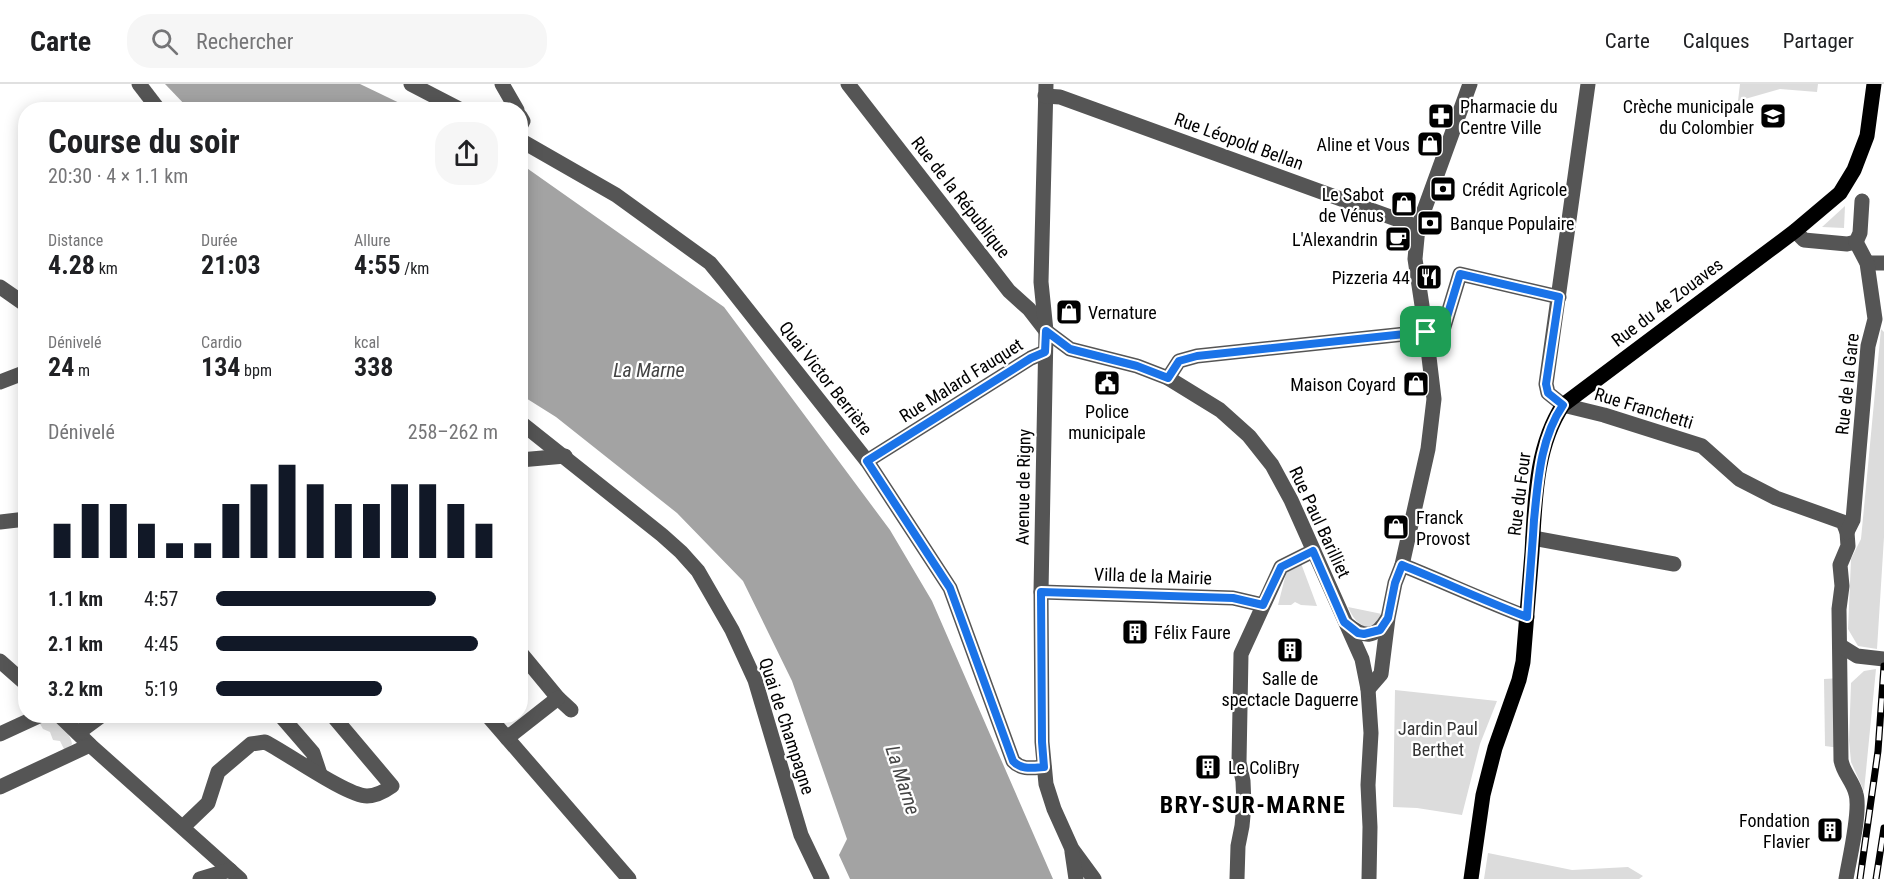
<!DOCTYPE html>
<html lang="fr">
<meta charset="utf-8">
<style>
:root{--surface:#fff;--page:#f6f6f6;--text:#202124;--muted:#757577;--line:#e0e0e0;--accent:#111827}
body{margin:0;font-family:"Roboto Condensed",sans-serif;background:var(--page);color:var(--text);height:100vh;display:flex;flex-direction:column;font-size:22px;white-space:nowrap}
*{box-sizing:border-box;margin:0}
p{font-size:20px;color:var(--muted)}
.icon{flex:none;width:33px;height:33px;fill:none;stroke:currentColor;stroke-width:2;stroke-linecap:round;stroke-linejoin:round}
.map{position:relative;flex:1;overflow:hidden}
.drawer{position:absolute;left:18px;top:18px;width:510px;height:621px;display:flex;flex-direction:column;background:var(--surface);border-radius:24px;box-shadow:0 3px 15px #0003}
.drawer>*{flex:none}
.pin{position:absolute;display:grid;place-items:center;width:51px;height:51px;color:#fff;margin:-26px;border-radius:12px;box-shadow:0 3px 9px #0006}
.round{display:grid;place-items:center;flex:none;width:63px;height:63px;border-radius:24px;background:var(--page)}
.overview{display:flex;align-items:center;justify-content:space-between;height:102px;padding:0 30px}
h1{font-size:33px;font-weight:700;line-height:45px}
.stats{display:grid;grid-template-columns:repeat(3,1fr);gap:9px;height:102px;padding:6px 30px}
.stats div{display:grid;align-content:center}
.stats b{font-size:26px;font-weight:700}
.stats small{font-size:16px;font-weight:400}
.stats p{font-size:16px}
.chart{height:168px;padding:12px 30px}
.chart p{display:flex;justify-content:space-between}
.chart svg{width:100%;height:108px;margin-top:6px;stroke:var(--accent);stroke-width:6}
ul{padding:0 30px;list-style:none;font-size:20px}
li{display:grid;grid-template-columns:96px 72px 1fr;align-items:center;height:45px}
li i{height:15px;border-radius:8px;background:var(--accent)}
header{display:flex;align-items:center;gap:36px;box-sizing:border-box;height:84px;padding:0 30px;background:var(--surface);border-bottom:2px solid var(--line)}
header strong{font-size:28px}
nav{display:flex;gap:33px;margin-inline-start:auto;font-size:21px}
.search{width:420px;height:54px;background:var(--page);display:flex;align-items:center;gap:15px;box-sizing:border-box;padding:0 21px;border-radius:24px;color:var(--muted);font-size:22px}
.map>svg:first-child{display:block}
.green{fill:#dcdcdc}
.water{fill:#a3a3a3}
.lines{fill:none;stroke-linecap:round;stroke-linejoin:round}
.minor{stroke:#555;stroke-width:15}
.major{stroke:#000;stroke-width:15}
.rail-casing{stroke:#000;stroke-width:7}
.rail{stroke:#fff;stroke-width:4.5;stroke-dasharray:14;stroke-linecap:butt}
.route-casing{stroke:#fff;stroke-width:12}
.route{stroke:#1a73e8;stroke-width:8}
.labels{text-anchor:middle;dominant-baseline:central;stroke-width:4.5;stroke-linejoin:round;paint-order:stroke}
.poi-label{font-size:18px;fill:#000;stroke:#fff;text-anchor:start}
.street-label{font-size:18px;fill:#000;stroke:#fff}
.park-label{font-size:18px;fill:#333;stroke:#fff}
.water-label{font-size:20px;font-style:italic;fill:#444;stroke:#fff}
.district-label{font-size:24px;font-weight:bold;letter-spacing:1.5px;fill:#000;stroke:#fff}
</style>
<header>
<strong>Carte</strong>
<div class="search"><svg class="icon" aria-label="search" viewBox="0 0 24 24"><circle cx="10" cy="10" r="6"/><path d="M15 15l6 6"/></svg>Rechercher</div>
<nav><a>Carte</a><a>Calques</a><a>Partager</a></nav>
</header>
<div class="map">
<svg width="1884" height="795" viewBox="0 0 1884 795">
<rect width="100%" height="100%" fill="#fff"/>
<g class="green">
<path d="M1740 0H1818L1817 8 1780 5 1738 17Z"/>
<path d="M1845 122 1844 144 1822 143Z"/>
<path d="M1881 245 1884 248V453L1877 565 1858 562 1848 545 1851 475 1861 455Z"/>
<path d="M1290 474H1299L1317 522 1301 521 1295 518 1291 521H1278Z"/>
<path d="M1348 523 1382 530 1380 539 1369 544C1357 540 1353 534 1348 523Z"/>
<path d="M1876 585 1864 707 1851 678 1849 656 1851 599 1864 587Z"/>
<path d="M1841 594 1840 664 1825 662 1824 595Z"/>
<path d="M1395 606 1497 617 1480 660 1462 731 1417 724 1393 723Z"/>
<path d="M50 636C60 639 71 650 72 660L65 667 60 657 53 656 50 648 43 645 39 638Z"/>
<path d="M1488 769 1572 786 1628 783 1643 792 1639 795H1484Z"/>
</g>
<g class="water">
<path d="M165 0H360L412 25H189Z"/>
<path d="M521 80 724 223 890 446 932 517 1053 795H850L839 771 847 755 792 597 743 497 677 429 556 333 521 311Z"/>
</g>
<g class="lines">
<g class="minor">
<path d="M139 0 159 26"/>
<path d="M411 0 461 26"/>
<path d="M502 0 517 26"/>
<path d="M848 0 1009 207 1029 225 1046 247 1070 265 1137 282 1168 294 1220 326 1249 352 1272 381 1291 416 1362 575 1368 605 1371 649 1368 701 1370 743 1369 795"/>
<path d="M1046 0 1041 198 1046 247 1041 508 1042 658 1046 700 1054 725 1072 765 1094 795"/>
<path d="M1588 0 1546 300 1548 309 1563 321 1604 331 1702 362 1739 395 1776 414 1843 438 1847 448 1848 462 1840 481 1842 502 1839 525 1841 676C1843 689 1853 697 1856 710 1861 727 1849 776 1846 795"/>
<path d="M1045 12 1060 13 1418 143"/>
<path d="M520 32 523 37 520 43"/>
<path d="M520 56 616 111 710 179 724 196 867 377 950 504 1013 677C1021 686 1032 684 1044 683"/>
<path d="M1795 147 1804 156 1847 160 1856 158"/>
<path d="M1856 158 1860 149 1862 117"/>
<path d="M1867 179H1884"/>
<path d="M0 203 26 221"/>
<path d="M1168 294 1179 277 1197 272 1443 246 1460 190 1559 213"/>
<path d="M0 298 26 288"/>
<path d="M520 338 662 451 681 468 698 487 732 546 755 596 801 751 822 795"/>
<path d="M520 376 565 372"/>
<path d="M867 377 1031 274 1045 268"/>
<path d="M0 438 26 435"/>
<path d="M1847 448 1853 436 1868 262 1875 235 1867 179 1856 158"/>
<path d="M1533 454 1674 480"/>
<path d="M1402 481C1444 498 1485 517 1527 533"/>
<path d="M1041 508 1233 514 1263 521"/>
<path d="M1347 540C1364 554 1375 555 1387 535"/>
<path d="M1841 562 1857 572 1884 575"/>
<path d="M520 568 558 614 571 626"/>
<path d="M0 577 26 600"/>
<path d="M1368 605 1381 590 1388 534 1395 499 1402 481 1428 365 1434 315 1426 248 1415 175 1418 143 1470 0"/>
<path d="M60 632 90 661 240 795"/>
<path d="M281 632 313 669 320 690"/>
<path d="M488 632 629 795"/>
<path d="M78 649 101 632"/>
<path d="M0 650 39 632"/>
<path d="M507 654 558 614"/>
<path d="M0 703 90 661"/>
<path d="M183 743 208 719 218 688 251 660 265 658C287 669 347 712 367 712 376 712 385 707 392 702L333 632"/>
<path d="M1072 768 1076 795"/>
<path d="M200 795 230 786"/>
<path d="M1237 795 1238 762 1242 742 1244 721 1243 697 1239 678 1241 570 1281 483 1313 467"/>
</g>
<path class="major" d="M1471 795 1483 711 1495 664 1519 596 1523 578C1526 541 1529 504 1532 468 1535 419 1535 363 1563 321L1795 147 1840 109 1854 86 1867 52 1874 0"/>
<defs>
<g id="rail">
<path d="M1860 795 1878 667 1884 582"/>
<path d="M1876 795 1884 744"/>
</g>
</defs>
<use href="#rail" class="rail-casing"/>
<use href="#rail" class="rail"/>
</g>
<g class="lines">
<defs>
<path id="route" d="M1460 190 1559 213 1546 300 1548 309 1563 321C1540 355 1538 397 1534 436 1532 469 1529 501 1527 533 1485 517 1444 498 1402 481L1395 499 1388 534 1380 546 1364 550 1358 549 1344 538 1313 467 1281 483 1263 521 1233 514 1041 508 1042 658 1044 683C1032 684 1021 686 1013 677L950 504 867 377 1031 274 1045 268 1046 247 1070 265 1137 282 1168 294 1179 277 1197 272 1443 246Z"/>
</defs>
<use href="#route" class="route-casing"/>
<use href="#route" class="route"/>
</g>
<defs>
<symbol id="pharmacy-square" viewBox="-11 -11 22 22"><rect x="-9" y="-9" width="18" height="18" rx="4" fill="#000" stroke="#fff"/><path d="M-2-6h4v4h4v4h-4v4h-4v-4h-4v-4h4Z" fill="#fff"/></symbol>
<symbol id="school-square" viewBox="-11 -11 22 22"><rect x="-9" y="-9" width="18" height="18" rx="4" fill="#000" stroke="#fff"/><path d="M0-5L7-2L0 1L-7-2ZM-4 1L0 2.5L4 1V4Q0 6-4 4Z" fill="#fff"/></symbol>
<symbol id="shop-square" viewBox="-11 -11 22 22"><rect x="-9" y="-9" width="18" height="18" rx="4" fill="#000" stroke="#fff"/><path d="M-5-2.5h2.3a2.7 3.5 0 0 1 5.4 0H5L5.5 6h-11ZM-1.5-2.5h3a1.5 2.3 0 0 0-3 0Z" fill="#fff"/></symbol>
<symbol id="bank-square" viewBox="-11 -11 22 22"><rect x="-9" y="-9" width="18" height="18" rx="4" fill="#000" stroke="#fff"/><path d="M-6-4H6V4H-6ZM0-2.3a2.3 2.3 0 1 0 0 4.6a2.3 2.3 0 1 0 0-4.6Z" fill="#fff"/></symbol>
<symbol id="cafe-square" viewBox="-11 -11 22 22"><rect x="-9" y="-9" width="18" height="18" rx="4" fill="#000" stroke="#fff"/><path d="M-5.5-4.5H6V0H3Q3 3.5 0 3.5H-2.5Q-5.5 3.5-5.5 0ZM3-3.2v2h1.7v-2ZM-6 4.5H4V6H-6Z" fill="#fff"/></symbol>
<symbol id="restaurant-square" viewBox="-11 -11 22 22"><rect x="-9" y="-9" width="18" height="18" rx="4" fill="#000" stroke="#fff"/><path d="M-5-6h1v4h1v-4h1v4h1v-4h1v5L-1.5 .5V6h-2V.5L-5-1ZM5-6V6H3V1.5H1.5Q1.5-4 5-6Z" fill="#fff"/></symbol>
<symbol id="civic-square" viewBox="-11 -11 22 22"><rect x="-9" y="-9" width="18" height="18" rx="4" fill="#000" stroke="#fff"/><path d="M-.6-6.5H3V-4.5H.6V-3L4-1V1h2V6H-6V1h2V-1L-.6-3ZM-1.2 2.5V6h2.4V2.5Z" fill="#fff"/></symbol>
<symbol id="building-square" viewBox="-11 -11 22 22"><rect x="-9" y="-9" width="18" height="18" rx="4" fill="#000" stroke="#fff"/><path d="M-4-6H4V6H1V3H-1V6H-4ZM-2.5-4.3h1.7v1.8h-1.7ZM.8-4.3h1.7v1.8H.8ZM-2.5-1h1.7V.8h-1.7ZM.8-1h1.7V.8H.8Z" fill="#fff"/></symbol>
</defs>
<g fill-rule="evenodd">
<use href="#pharmacy-square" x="1426" y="17" width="30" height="30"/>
<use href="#school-square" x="1758" y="17" width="30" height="30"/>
<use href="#shop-square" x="1415" y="45" width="30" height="30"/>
<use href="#bank-square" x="1428" y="90" width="30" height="30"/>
<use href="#shop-square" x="1389" y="105" width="30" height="30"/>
<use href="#bank-square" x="1415" y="124" width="30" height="30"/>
<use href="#cafe-square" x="1383" y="140" width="30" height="30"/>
<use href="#restaurant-square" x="1414" y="178" width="30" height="30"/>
<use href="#shop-square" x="1054" y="213" width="30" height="30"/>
<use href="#civic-square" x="1092" y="284" width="30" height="30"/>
<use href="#shop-square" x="1401" y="285" width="30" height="30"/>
<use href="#shop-square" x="1381" y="428" width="30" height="30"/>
<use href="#building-square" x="1120" y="533" width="30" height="30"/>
<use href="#building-square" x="1275" y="551" width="30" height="30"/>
<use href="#building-square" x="1193" y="668" width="30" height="30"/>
<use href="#building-square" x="1815" y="731" width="30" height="30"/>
</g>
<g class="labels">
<g class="poi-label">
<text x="1460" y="22">Pharmacie du<tspan x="1460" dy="21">Centre Ville</tspan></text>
<text x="1754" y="22" text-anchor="end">Crèche municipale<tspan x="1754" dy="21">du Colombier</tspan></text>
<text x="1410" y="60" text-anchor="end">Aline et Vous</text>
<text x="1462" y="105">Crédit Agricole</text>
<text x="1384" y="110" text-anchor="end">Le Sabot<tspan x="1384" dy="21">de Vénus</tspan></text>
<text x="1450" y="139">Banque Populaire</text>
<text x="1378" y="155" text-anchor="end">L'Alexandrin</text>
<text x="1410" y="193" text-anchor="end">Pizzeria 44</text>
<text x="1088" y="228">Vernature</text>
<text x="1396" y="300" text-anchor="end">Maison Coyard</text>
<text x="1107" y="327" text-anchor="middle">Police<tspan x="1107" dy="21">municipale</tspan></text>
<text x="1416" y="433">Franck<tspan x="1416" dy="21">Provost</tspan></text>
<text x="1154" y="548">Félix Faure</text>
<text x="1290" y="594" text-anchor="middle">Salle de<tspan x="1290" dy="21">spectacle Daguerre</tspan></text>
<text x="1228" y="683">Le ColiBry</text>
<text x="1810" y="736" text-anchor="end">Fondation<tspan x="1810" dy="21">Flavier</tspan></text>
</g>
<g class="street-label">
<text transform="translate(1239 57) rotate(20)">Rue Léopold Bellan</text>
<text transform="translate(961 113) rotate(52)">Rue de la République</text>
<text transform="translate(1667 218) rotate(-37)">Rue du 4e Zouaves</text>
<text transform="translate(826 294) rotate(52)">Quai Victor Berrière</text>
<text transform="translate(961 296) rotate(-32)">Rue Malard Fauquet</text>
<text transform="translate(1847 300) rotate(-84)">Rue de la Gare</text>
<text transform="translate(1644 324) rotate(17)">Rue Franchetti</text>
<text transform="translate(1023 403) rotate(-89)">Avenue de Rigny</text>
<text transform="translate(1519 410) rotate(-83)">Rue du Four</text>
<text transform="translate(1320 438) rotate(65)">Rue Paul Barilliet</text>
<text transform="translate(1153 492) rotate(2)">Villa de la Mairie</text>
<text transform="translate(787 642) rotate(72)">Quai de Champagne</text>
</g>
<g class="park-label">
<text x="1438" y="644">Jardin Paul<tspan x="1438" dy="21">Berthet</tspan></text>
</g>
<g class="water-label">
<text x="649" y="286">La Marne</text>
<text transform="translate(903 696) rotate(72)">La Marne</text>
</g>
<g class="district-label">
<text x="1253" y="721">BRY-SUR-MARNE</text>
</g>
</g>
</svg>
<div class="pin" style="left:1426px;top:248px;background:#1e9e55"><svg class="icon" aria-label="arrive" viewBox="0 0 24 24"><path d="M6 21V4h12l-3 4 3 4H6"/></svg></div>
<section class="drawer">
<div class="overview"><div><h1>Course du soir</h1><p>20:30 · 4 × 1.1 km</p></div><a class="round"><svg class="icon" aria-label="share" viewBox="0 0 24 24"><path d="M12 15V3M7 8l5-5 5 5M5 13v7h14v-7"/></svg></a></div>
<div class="stats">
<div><p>Distance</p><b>4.28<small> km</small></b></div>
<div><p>Durée</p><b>21:03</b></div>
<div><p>Allure</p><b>4:55<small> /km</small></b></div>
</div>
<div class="stats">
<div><p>Dénivelé</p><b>24<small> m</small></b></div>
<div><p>Cardio</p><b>134<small> bpm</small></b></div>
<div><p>kcal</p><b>338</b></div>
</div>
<div class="chart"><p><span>Dénivelé</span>258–262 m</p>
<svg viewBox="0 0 160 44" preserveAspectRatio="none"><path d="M5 44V30M15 44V22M25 44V22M35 44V30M45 44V38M55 44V38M65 44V22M75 44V14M85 44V6M95 44V14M105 44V22M115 44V22M125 44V14M135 44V14M145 44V22M155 44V30"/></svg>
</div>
<ul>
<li><b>1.1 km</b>4:57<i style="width:78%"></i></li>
<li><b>2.1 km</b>4:45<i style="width:93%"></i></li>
<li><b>3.2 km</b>5:19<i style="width:59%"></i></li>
</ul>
</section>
</div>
